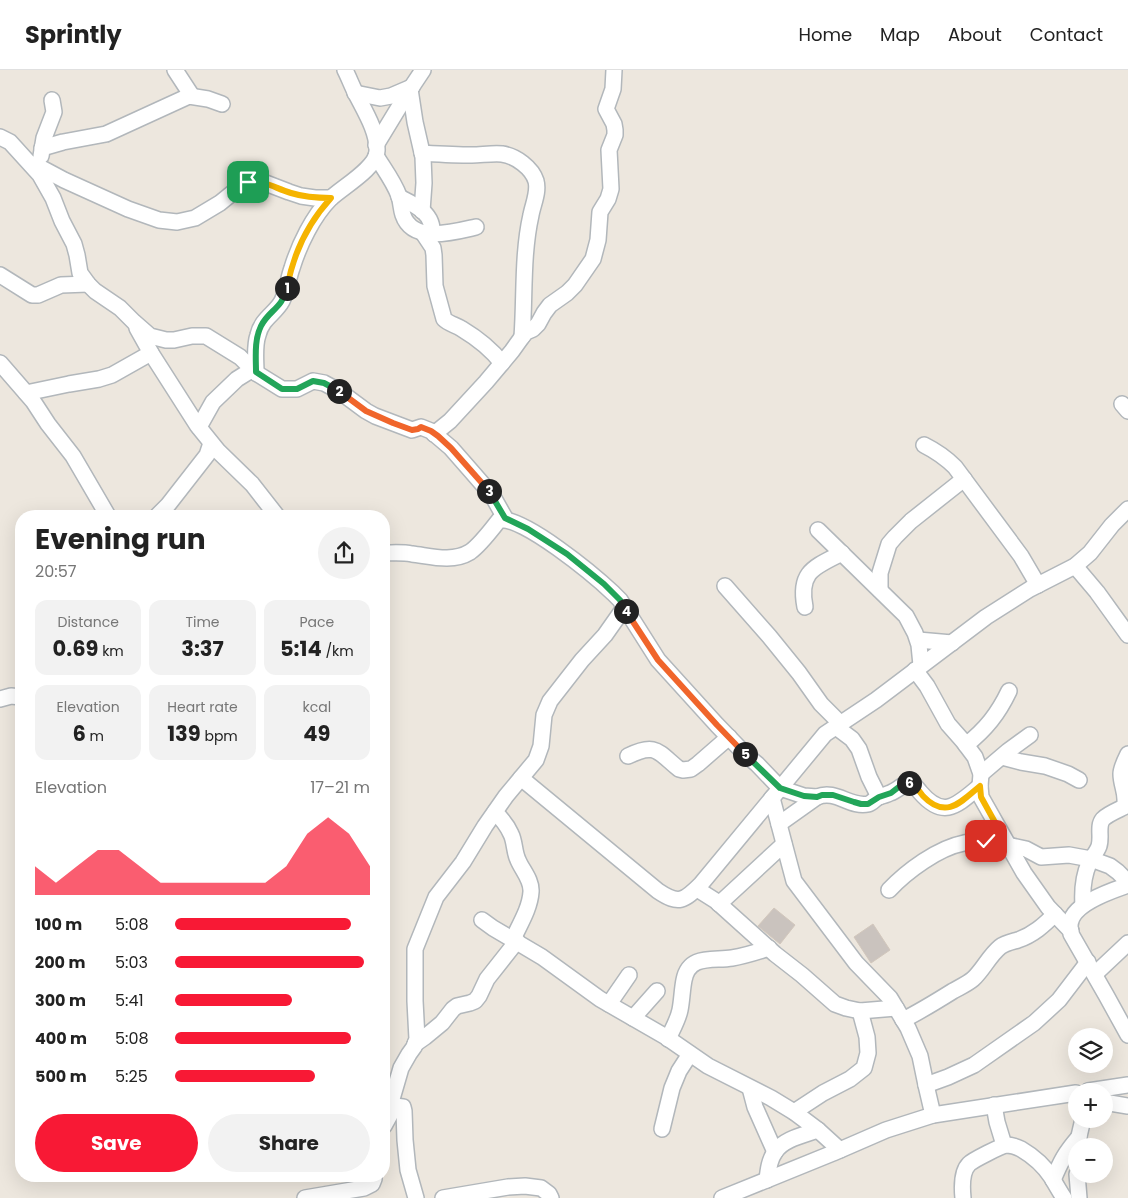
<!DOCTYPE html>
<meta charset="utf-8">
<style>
:root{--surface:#fff;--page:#f2f2f2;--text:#222;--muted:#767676;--line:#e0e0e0;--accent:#f81935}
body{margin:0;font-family:Poppins,sans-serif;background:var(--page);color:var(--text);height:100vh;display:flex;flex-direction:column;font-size:19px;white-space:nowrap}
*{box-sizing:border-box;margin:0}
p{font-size:16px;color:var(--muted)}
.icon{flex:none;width:28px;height:28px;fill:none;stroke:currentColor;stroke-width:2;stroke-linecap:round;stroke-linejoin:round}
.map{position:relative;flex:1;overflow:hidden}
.sheet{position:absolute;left:15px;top:440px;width:375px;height:672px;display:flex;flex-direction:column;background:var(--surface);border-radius:20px;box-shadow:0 5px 20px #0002}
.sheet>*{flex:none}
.controls{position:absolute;left:1068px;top:958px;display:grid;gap:10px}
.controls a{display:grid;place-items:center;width:45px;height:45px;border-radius:50%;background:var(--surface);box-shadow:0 5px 20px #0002;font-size:25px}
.pin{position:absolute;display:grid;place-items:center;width:42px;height:42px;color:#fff;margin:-21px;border-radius:10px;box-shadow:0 2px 8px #0006}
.km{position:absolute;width:25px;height:25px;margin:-12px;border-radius:50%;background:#222;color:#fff;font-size:14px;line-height:25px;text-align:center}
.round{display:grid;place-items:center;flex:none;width:52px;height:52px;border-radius:26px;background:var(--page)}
.head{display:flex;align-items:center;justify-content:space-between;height:85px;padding:0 20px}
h1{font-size:28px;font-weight:700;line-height:38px}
.metrics{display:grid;grid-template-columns:repeat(3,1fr);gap:8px;height:85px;padding:5px 20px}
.metrics div{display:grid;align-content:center;border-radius:12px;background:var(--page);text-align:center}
.metrics b{font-size:21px;font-weight:700}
.metrics small{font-size:14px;font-weight:400}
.metrics p{font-size:14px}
.chart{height:140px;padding:10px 20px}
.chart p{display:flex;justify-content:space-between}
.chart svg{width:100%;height:90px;margin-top:5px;fill:var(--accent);opacity:.7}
.action{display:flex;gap:10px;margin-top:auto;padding:10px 20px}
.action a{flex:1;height:58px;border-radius:30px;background:var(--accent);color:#fff;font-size:20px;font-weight:700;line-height:58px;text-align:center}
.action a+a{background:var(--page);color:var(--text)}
ul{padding:0 20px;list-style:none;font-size:16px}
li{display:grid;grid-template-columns:80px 60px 1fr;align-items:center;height:38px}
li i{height:12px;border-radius:6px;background:var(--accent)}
header{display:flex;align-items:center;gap:30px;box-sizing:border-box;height:70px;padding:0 25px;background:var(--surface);border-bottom:1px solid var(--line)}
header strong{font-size:24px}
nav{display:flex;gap:28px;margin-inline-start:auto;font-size:18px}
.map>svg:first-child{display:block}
.building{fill:#cac3be;stroke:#d2c7bc}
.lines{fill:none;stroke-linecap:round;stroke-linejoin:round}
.minor-casing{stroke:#b2b7bb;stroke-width:18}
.minor{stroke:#fff;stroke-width:15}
.split-1-casing{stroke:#fff;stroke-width:10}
.split-2-casing{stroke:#fff;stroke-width:10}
.split-3-casing{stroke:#fff;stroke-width:10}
.split-4-casing{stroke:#fff;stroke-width:10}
.split-5-casing{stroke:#fff;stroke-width:10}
.split-6-casing{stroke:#fff;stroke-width:10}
.split-7-casing{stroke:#fff;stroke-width:10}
.split-1{stroke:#f5b400;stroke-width:6}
.split-2{stroke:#22a559;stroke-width:6}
.split-3{stroke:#f0652b;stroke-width:6}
.split-4{stroke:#22a559;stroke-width:6}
.split-5{stroke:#f0652b;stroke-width:6}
.split-6{stroke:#22a559;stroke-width:6}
.split-7{stroke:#f5b400;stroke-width:6}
</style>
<header>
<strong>Sprintly</strong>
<nav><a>Home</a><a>Map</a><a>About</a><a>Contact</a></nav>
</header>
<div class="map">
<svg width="1128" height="1128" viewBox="0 0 1128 1128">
<rect width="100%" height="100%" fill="#ede7de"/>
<g class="building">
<path d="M774 838 795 855 780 874 758 856Z"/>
<path d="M873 854 890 880 871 893 854 867Z"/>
</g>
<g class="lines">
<defs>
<g id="minor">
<path d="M175 0 192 26"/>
<path d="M410 19 415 52 423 87 424 113 422 141"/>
<path d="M355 23 380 28 391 26 412 17"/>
<path d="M0 67 10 72 40 105 53 128 62 151 74 174 77 185 80 203 88 214 95 221 120 238 134 252 150 266 166 270H174L192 266H206L240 287 256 303 282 319H297L313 311 324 313 339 321 366 341 375 346 412 360 421 357 431 361 451 378 472 402 492 425 505 448"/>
<path d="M376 75 407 24 423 0"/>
<path d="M42 78 63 72 106 64 189 26 208 29 222 34"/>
<path d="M422 83C439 84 455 85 472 85 481 85 493 83 502 84 516 86 532 98 536 111 539 122 533 134 531 145 522 185 525 226 522 267"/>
<path d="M41 86 44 68 54 42 52 30"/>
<path d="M376 86C384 99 394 112 399 126 401 132 401 139 403 145 413 174 454 162 476 157"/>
<path d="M34 94 64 110 128 139 159 150 177 152 195 148 220 133 236 120 248 112H263L289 122 301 126 315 128H331"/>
<path d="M399 127C415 135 434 143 432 164"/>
<path d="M423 163 433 178 434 185 435 216 444 249C449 254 456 255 462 259 477 268 491 279 502 293"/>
<path d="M0 205 32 225H38L61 215 88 214"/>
<path d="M137 258 151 283 197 355 218 381 252 414 277 446"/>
<path d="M0 293 33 331 48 354 73 386 108 446"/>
<path d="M256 303C256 291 254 276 258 265 262 248 275 244 282 231 287 221 288 209 292 198 299 175 313 146 330 129 341 118 377 98 377 81 378 62 364 40 356 24 352 16 349 8 345 0"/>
<path d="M26 323 69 314 99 309 112 305 151 283"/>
<path d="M1122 334 1128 341"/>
<path d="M199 357 213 332 237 309 253 299"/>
<path d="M434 364 450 351 486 312 512 281 522 267 526 262 533 259 538 254 544 243 550 235 567 223 575 215 593 189 598 170 600 142 608 129 611 119 609 80 615 65V60L614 54 606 39 613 19 614 0"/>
<path d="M924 375C936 381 945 387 955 397L1021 486 1038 515"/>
<path d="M157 446 168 435 207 385 211 373"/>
<path d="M818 460 906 546 915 563 919 575 921 595"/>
<path d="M384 483C393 483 402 482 412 484 430 486 452 493 470 482 480 475 492 459 499 450 522 445 595 506 613 523L620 530 658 590 717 655 746 685 757 694 780 718 804 726 817 727"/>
<path d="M1075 496 1097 522 1128 565"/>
<path d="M725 516 769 566 799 603 821 634 841 654"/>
<path d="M880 520V503L889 474 895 467 911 451 964 409"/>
<path d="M805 537C798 501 815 497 842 483"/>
<path d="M918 570 952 573"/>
<path d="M915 600 927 616 948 654 963 671 975 687 981 704 980 716 981 727 1024 803 1048 837 1071 861"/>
<path d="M0 629 11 626 21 627"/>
<path d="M836 657 852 669 859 679 869 707 879 727"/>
<path d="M966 675C986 659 998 644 1009 621"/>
<path d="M628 686C656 672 658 682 679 699L683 700 691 699 698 694 729 667"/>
<path d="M1002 687 1021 692 1045 696 1068 704 1079 710"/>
<path d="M981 704 1008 681 1030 665"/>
<path d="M521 708 658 821C679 835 684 831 701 814L825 664 876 630 986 547 1030 519 1075 496 1090 483 1112 455 1128 439"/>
<path d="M772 728 794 811 856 893 890 928 908 958 920 986 926 1015 933 1045"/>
<path d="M495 742C502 749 507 755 511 764 515 772 514 782 518 790 522 800 532 810 531 822 530 838 520 854 513 869"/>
<path d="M779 754 817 727C836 719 850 738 868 734 872 733 875 729 878 727 882 726 886 725 890 723 896 721 901 716 907 713 914 713 916 717 920 722 944 750 957 735 980 716"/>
<path d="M1007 775 1026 779 1041 787 1069 785 1091 789 1110 796 1118 802 1128 812"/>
<path d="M1128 815C1111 821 1070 834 1070 856 1070 859 1071 861 1071 864L1106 925 1128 965"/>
<path d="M697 819 716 831 775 884 802 905 835 934 846 938 860 941 896 938"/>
<path d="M889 820C907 801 938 778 964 773 972 771 980 772 987 770 992 769 997 767 1002 765"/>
<path d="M719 834 784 774"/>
<path d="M1083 835C1082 820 1083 807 1089 793 1092 787 1097 782 1099 776 1102 767 1097 756 1103 749 1108 744 1118 740 1124 737 1128 726 1121 716 1121 704 1121 698 1125 690 1128 684"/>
<path d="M482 850 493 858 542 887 600 929 666 967 708 996 771 1028 794 1042 818 1060 840 1080"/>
<path d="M1095 904 1128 873"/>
<path d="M609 934 629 905"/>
<path d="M633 948 657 921"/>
<path d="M903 950C921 941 937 931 953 921 960 917 967 914 973 909 983 900 989 886 1000 877 1005 873 1011 872 1018 870 1033 865 1044 855 1055 844"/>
<path d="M668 969C672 960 678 950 680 940 682 930 682 920 684 910 689 884 713 891 732 888 744 886 757 882 769 878"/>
<path d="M415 974 425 967 442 953 453 939 457 936 470 933 475 931 479 926 487 909 517 871"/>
<path d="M926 1015 948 1007 974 995 1034 953 1059 930 1088 892"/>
<path d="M750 1018 755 1037 775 1082"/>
<path d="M1088 1021 1128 1015"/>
<path d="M1104 1032 1128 1036"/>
<path d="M994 1035 997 1052 1004 1075"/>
<path d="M794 1042 823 1023 850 1009 864 998 868 983 867 967 860 941"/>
<path d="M384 1056 395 1036"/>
<path d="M662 1059 672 1018 679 1001 690 984"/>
<path d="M1077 1075 1083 1049"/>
<path d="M1076 1083V1092"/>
<path d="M1077 1104 1079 1128"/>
<path d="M767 1110C768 1101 769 1090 775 1082 783 1069 804 1065 818 1060"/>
<path d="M1053 1110C1061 1091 1065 1083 1079 1067"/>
<path d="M305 1128 364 1118 372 1114 374 1109V1106"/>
<path d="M416 1128 408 1100 405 1070 404 1041 403 1037 395 1036 392 1034V1029L401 998 409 984 414 977 417 969 415 931V879L436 827 463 792 485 756 506 726 536 690 541 676 544 645 550 631 582 590 605 565 624 538"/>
<path d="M443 1128 508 1117 525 1116 541 1118 549 1124 551 1128"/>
<path d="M722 1128 833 1083 886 1060 933 1045 1076 1023"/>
<path d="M963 1128C962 1118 961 1102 969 1094 973 1090 1001 1076 1006 1075 1012 1075 1017 1077 1021 1079 1033 1086 1045 1097 1052 1108 1056 1115 1060 1122 1064 1128"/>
</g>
</defs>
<use href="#minor" class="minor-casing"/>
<use href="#minor" class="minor"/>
</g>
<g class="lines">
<defs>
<path id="split-1" d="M248 112C268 111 274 118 291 123 304 127 317 128 331 128 308 153 293 185 287 218"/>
<path id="split-2" d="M287 218C282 239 269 240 261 256 254 270 256 288 256 302L282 319H297L313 311 324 313 339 321"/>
<path id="split-3" d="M339 321 366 341 393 353 412 360 418 359 421 357 431 361 438 366 451 378 489 421"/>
<path id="split-4" d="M489 421 505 448 528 459 567 484 604 514 620 530 626 541"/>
<path id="split-5" d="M626 541 658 590 717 655 745 684"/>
<path id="split-6" d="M745 684 780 718 804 726 817 727 822 725H833L854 732 861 734H868L879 727 891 723 900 716 909 713"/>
<path id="split-7" d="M909 713C916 715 919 721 923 726 946 750 961 732 980 716L981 727 1002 765 986 771"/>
</defs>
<use href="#split-1" class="split-1-casing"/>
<use href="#split-2" class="split-2-casing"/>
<use href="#split-3" class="split-3-casing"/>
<use href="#split-4" class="split-4-casing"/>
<use href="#split-5" class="split-5-casing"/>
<use href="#split-6" class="split-6-casing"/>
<use href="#split-7" class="split-7-casing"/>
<use href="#split-1" class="split-1"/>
<use href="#split-2" class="split-2"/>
<use href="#split-3" class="split-3"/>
<use href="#split-4" class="split-4"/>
<use href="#split-5" class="split-5"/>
<use href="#split-6" class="split-6"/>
<use href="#split-7" class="split-7"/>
</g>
</svg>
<div class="controls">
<a><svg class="icon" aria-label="layers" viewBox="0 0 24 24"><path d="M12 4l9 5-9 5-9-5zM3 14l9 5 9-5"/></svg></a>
<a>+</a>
<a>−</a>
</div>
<div class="pin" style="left:248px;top:112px;background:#1e9e55"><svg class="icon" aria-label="arrive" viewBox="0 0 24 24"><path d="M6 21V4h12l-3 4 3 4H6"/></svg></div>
<div class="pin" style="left:986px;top:771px;background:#d93025"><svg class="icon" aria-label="check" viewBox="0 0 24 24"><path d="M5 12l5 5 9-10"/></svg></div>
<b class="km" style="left:287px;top:218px">1</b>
<b class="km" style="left:339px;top:321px">2</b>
<b class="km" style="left:489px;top:421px">3</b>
<b class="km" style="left:626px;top:541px">4</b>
<b class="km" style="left:745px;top:684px">5</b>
<b class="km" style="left:909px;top:713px">6</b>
<section class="sheet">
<div class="head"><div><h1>Evening run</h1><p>20:57</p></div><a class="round"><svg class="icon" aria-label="share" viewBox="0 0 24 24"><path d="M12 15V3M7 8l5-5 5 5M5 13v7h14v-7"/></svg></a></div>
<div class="metrics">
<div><p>Distance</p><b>0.69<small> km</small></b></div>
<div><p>Time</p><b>3:37</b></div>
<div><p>Pace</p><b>5:14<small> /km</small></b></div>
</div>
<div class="metrics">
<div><p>Elevation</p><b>6<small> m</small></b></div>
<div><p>Heart rate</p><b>139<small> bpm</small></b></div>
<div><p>kcal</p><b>49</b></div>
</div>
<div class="chart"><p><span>Elevation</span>17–21 m</p>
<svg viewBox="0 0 160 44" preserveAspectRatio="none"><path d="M0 44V30L10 38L20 30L30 22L40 22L50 30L60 38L70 38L80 38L90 38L100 38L110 38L120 30L130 14L140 6L150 14L160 30V44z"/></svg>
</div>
<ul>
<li><b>100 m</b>5:08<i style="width:90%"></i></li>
<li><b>200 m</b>5:03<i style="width:97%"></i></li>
<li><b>300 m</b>5:41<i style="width:60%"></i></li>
<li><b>400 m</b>5:08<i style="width:90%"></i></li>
<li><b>500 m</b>5:25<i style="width:72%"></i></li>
</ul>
<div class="action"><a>Save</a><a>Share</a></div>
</section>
</div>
